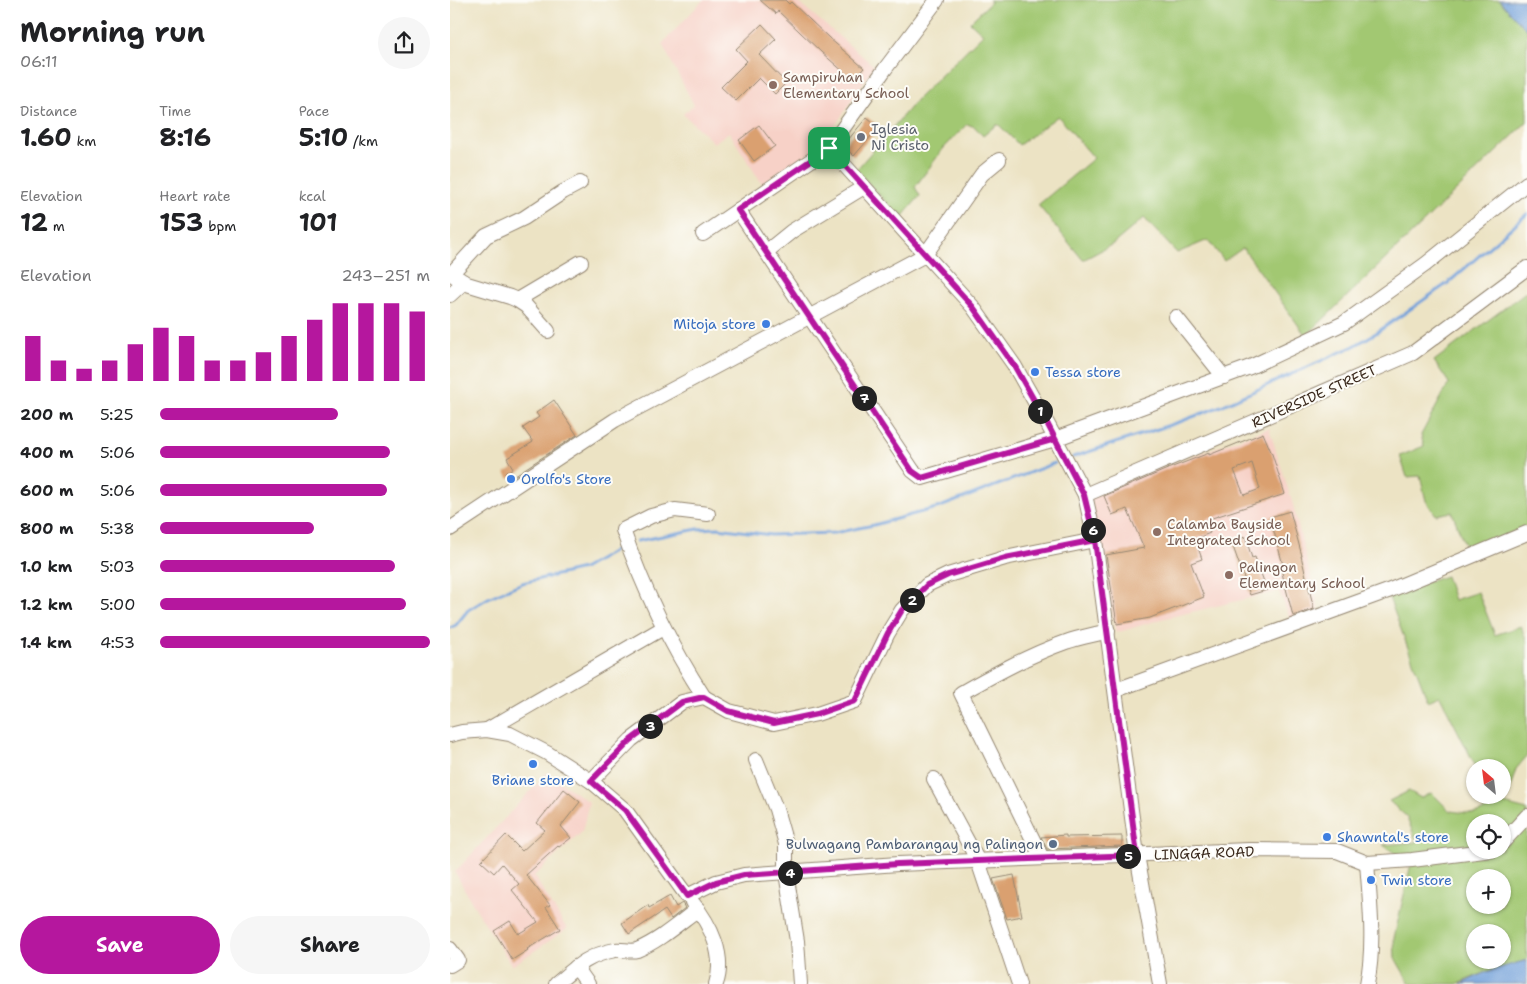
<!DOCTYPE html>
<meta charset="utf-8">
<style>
:root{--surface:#fff;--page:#f6f6f6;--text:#202124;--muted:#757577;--accent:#b5179e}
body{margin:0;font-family:"Shantell Sans",sans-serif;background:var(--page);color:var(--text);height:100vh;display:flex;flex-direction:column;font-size:19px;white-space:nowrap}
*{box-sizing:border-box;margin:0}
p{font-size:16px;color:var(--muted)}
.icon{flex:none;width:28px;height:28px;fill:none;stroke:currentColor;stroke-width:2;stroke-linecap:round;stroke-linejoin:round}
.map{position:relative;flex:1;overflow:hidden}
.panel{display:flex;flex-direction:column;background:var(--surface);width:450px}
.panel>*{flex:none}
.needle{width:32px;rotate:332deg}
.tools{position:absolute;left:1016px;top:759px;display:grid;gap:10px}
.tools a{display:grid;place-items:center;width:45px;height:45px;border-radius:50%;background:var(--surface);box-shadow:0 1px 4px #0004;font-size:25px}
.pin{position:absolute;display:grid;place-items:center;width:42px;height:42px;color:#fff;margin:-21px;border-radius:10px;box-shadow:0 2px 8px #0006}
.km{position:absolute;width:25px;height:25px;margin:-12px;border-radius:50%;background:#222;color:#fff;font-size:14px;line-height:25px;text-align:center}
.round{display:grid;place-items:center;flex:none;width:52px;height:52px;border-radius:26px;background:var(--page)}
.headline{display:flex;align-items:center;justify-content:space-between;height:85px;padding:0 20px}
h1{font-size:28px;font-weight:700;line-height:38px}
.metrics{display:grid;grid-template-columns:repeat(3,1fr);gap:8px;height:85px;padding:5px 20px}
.metrics div{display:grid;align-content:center}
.metrics b{font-size:25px;font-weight:700}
.metrics small{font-size:14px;font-weight:400}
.metrics p{font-size:14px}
.chart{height:140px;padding:10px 20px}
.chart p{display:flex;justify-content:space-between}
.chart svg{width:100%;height:90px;margin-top:5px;stroke:var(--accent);stroke-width:6}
.action{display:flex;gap:10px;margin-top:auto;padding:10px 20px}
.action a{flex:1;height:58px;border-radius:30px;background:var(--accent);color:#fff;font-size:20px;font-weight:700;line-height:58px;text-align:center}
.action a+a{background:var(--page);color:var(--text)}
ul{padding:0 20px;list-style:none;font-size:16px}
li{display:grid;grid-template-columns:80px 60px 1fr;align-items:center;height:38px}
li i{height:12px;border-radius:6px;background:var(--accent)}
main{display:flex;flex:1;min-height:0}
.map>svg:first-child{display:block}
.built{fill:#f7d1c7}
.green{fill:#a2c872;stroke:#6e7948;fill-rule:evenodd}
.water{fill:#72a0da;stroke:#56657c}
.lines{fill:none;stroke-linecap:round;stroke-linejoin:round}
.stream{stroke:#72a0da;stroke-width:3}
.building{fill:#daa06f;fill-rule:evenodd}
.minor-casing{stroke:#948671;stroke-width:16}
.minor{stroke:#fff;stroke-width:14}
.route-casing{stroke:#fff;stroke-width:10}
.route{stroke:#b5179e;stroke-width:6}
.education-dot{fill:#8d6e63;stroke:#fdfcf7;stroke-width:2}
.worship-dot{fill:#6b7280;stroke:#fdfcf7;stroke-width:2}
.shop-dot{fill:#3f7fe0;stroke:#fdfcf7;stroke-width:2}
.service-dot{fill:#5c6f8a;stroke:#fdfcf7;stroke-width:2}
.labels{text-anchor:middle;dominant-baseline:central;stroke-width:4;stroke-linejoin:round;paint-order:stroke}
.education-label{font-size:14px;fill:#785e54;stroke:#fdfcf7;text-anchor:start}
.worship-label{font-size:14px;fill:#5b616d;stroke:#fdfcf7;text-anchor:start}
.shop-label{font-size:14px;fill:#366cbe;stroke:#fdfcf7;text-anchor:start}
.street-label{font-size:14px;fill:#3b2a1e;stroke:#fdfcf7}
.service-label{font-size:14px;fill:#4e5e75;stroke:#fdfcf7;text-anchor:end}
</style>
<main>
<section class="panel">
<div class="headline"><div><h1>Morning run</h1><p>06:11</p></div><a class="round"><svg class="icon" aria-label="share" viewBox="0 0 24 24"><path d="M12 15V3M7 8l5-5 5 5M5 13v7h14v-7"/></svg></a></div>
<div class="metrics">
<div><p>Distance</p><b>1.60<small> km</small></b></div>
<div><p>Time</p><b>8:16</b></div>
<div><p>Pace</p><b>5:10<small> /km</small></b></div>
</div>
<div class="metrics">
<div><p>Elevation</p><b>12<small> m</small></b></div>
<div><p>Heart rate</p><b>153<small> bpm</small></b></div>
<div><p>kcal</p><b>101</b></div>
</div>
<div class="chart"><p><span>Elevation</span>243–251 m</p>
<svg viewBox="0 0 160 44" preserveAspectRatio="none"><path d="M5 44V22M15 44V34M25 44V38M35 44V34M45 44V26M55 44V18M65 44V22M75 44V34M85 44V34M95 44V30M105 44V22M115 44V14M125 44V6M135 44V6M145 44V6M155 44V10"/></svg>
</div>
<ul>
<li><b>200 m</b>5:25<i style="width:66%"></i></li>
<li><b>400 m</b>5:06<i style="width:85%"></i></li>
<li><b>600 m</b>5:06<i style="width:84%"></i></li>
<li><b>800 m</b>5:38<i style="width:57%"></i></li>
<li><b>1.0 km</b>5:03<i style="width:87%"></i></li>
<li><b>1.2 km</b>5:00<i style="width:91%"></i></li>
<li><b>1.4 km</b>4:53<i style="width:100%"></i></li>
</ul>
<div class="action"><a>Save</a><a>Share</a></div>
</section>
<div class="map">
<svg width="1077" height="984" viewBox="0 0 1077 984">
<rect width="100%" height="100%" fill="#fdfcf7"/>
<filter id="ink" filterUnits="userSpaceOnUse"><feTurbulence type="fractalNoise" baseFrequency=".02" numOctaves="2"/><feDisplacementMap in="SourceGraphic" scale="10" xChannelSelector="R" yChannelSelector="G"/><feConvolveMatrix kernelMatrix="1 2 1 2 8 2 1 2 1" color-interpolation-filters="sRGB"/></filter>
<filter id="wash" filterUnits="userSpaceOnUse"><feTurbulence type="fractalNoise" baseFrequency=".0096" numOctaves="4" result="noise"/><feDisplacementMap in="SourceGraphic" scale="20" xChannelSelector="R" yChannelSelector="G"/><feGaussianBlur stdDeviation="1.12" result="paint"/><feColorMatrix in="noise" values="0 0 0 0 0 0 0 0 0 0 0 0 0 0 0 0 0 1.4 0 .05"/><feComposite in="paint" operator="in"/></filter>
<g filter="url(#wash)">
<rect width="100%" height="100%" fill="#ece3c4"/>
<g class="built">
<path d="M253 0H346L424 66 374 143 312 184 279 132 264 143 233 114 244 105 212 44Z"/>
<path d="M819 428 843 505 869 611 841 621 829 591 712 619 666 633 640 494Z"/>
<path d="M97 773 139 802 132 832 84 876 117 929 62 966 21 901 5 872Z"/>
</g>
<g class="green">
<path d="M539 0H1049L1077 30V122L856 336 793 248 774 261 758 240 727 253 694 218 663 244 633 260 588 205 644 158 608 116 569 145 549 125H546L533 136 525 127 517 124 493 149 465 187 470 196 451 218 406 170 469 97 533 34 520 22 541 2Z"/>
<path d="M1077 291V526L1017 551 1002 512 986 515 976 501 970 476 957 477 950 456 974 446 971 435 999 383 984 361Z"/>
<path d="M996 576 1004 600 1028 592 1045 635 1071 626 1077 642V756L1066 769 1058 796 1053 793 1052 768 1026 767 990 696 978 701 938 595Z"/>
<path d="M959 791 971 798 982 793 1000 811 1024 814 1054 804 1077 810V960L1036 972 1007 984H962L959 982 945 958 944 938 961 864 933 845 967 842 956 816 939 801ZM1025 822H1052V850H1025ZM1025 878H1052V905H1025ZM1025 932H1052V960H1025Z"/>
</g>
<g class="water">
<path d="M1049 0H1077V30L1076 29Z"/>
<path d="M1077 960V984H1011L1036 972Z"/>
</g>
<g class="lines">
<g class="stream">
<path d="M623 457 732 421 771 406 904 346 926 333 998 283 1077 214"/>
<path d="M187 541 248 529 268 528 321 535 384 533 424 525 490 507 605 463"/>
<path d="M0 628 6 625 18 610 40 597 72 583 133 569 171 547"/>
</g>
</g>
<g id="blocks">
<g class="building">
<path d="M310 0H335L339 4 341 2 379 38 414 68 403 80 371 52 328 11 326 14Z"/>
<path d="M312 24 326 39 309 55 336 83 325 94 309 78 286 101 271 87 297 61 286 49Z"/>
<path d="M417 117 429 127 404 156 393 146Z"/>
<path d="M309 125 325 146 304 161 289 140Z"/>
<path d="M104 400 127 435 59 479 55 473 63 468 57 458 83 442 73 428 89 417 86 413Z"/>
<path d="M813 433 822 454 835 494 756 520 760 533 745 539 752 559 741 563 754 597 700 618 667 624 656 555 694 548 677 509 662 515 654 496 720 468 759 453V455ZM802 463 810 489 794 495 784 470Z"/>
<path d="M840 511 852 556H851L864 609 843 616 830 565H833L820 517Z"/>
<path d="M795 536 802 558 805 557 817 590 800 595 781 541Z"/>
<path d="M114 789 130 802 111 826 121 838 109 847 108 846 76 875 100 905 96 907 110 929 77 949 78 950 62 960 44 931 60 921 68 934 88 922 62 890 69 884 52 864 44 873 31 861 56 835 72 851 95 830 87 823Z"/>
<path d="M616 835V837L672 836V846L597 849 591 837Z"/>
<path d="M564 875 572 916 557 919 543 879Z"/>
<path d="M220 896 226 907 232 903 235 908 221 919 215 910 179 934 172 923 198 905 199 908Z"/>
</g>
</g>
</g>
<g filter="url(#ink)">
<use href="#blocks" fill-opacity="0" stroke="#948671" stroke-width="1"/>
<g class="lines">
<defs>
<g id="minor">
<path d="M379 148 523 307 564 365 598 425 635 495 645 540 687 855 710 984"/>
<path d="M288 210 463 471 472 478 605 439 800 367 894 323 976 264 1077 183"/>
<path d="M253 234 379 148 435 69 487 0"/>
<path d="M316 252 342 231 414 187"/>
<path d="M0 273 17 284 60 297 67 300 76 306 98 331"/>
<path d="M1 274 36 236 74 218 113 192 130 183"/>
<path d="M0 295 14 282"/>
<path d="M67 300 131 262"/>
<path d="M726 317 774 377"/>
<path d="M635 495 963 353 1077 268"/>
<path d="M0 529 165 420 475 255 532 174 549 160"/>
<path d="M666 690 938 591 1077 533"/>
<path d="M254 697C219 643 194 591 173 530L201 516 225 510 258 514"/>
<path d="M37 730 213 628"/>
<path d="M0 735 12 732 37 730 60 734 97 753 141 781 175 810 237 896 266 882 294 875 448 864 799 850 887 851 917 863 962 860 1042 850"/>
<path d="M306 760 326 809 336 844V873L347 941 350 984"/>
<path d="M484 779 528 861 569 984"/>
<path d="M141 781 181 740 232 702 254 697 279 711 324 723 367 714 405 701 438 633 452 610 477 585 498 575 555 558 645 540"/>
<path d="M1052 843 1077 816"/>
<path d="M592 858 511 693C545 674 579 655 616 642 630 637 644 635 658 631"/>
<path d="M917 863C920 903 925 945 917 984"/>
<path d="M242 902C260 924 276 955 266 984"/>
<path d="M0 949 8 960 0 965"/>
<path d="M126 967 138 984"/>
<path d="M106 984C126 967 138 955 165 950 172 949 180 952 187 950 209 941 229 923 248 909"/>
</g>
</defs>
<use href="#minor" class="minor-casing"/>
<use href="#minor" class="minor"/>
</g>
</g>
<g class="lines" filter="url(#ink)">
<defs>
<path id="route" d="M379 148 523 307 564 365 598 425 634 495 645 540 555 558 498 575 477 585 452 610 438 633 405 701 367 714 324 723 278 711 254 697 232 702 181 740 141 781 175 810 237 896 266 882 294 875 448 864 687 855 645 540 634 495 605 439 472 478 462 471 288 210 379 148"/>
</defs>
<use href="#route" class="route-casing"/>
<use href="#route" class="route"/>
</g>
<g class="education-dot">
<circle cx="323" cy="85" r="5"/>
<circle cx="707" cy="532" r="5"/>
<circle cx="779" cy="575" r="5"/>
</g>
<circle class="worship-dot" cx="411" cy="137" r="5"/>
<g class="shop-dot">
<circle cx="316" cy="324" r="5"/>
<circle cx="585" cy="372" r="5"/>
<circle cx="61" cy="479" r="5"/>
<circle cx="83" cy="764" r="5"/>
<circle cx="877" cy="837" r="5"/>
<circle cx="921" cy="880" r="5"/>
</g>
<circle class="service-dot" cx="603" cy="844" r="5"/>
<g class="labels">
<g class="education-label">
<text x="333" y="77">Sampiruhan<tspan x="333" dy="16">Elementary School</tspan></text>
<text x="717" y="524">Calamba Bayside<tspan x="717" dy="16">Integrated School</tspan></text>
<text x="789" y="567">Palingon<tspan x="789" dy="16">Elementary School</tspan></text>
</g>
<g class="worship-label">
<text x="421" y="129">Iglesia<tspan x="421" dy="16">Ni Cristo</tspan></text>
</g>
<g class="shop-label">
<text x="306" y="324" text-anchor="end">Mitoja store</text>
<text x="595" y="372">Tessa store</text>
<text x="71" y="479">Orolfo's Store</text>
<text x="83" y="780" text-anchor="middle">Briane store</text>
<text x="887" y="837">Shawntal's store</text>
<text x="931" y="880">Twin store</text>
</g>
<g class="street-label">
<text transform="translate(864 396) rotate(-24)">RIVERSIDE STREET</text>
<text transform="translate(754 853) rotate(-2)">LINGGA ROAD</text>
</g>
<g class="service-label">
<text x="593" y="844">Bulwagang Pambarangay ng Palingon</text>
</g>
</g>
</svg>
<div class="tools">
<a><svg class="needle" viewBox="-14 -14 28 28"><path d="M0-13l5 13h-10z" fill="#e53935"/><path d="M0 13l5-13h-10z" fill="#757577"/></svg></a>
<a><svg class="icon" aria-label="locate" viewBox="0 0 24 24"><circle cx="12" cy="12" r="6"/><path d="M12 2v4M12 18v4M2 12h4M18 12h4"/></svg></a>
<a>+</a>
<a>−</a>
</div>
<div class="pin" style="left:379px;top:148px;background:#1e9e55"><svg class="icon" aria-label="arrive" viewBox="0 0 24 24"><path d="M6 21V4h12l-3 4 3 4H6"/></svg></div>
<b class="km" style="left:590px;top:411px">1</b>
<b class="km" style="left:462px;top:600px">2</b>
<b class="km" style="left:200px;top:726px">3</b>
<b class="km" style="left:340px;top:873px">4</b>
<b class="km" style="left:678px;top:856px">5</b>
<b class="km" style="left:643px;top:530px">6</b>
<b class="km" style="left:414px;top:398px">7</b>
</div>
</main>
